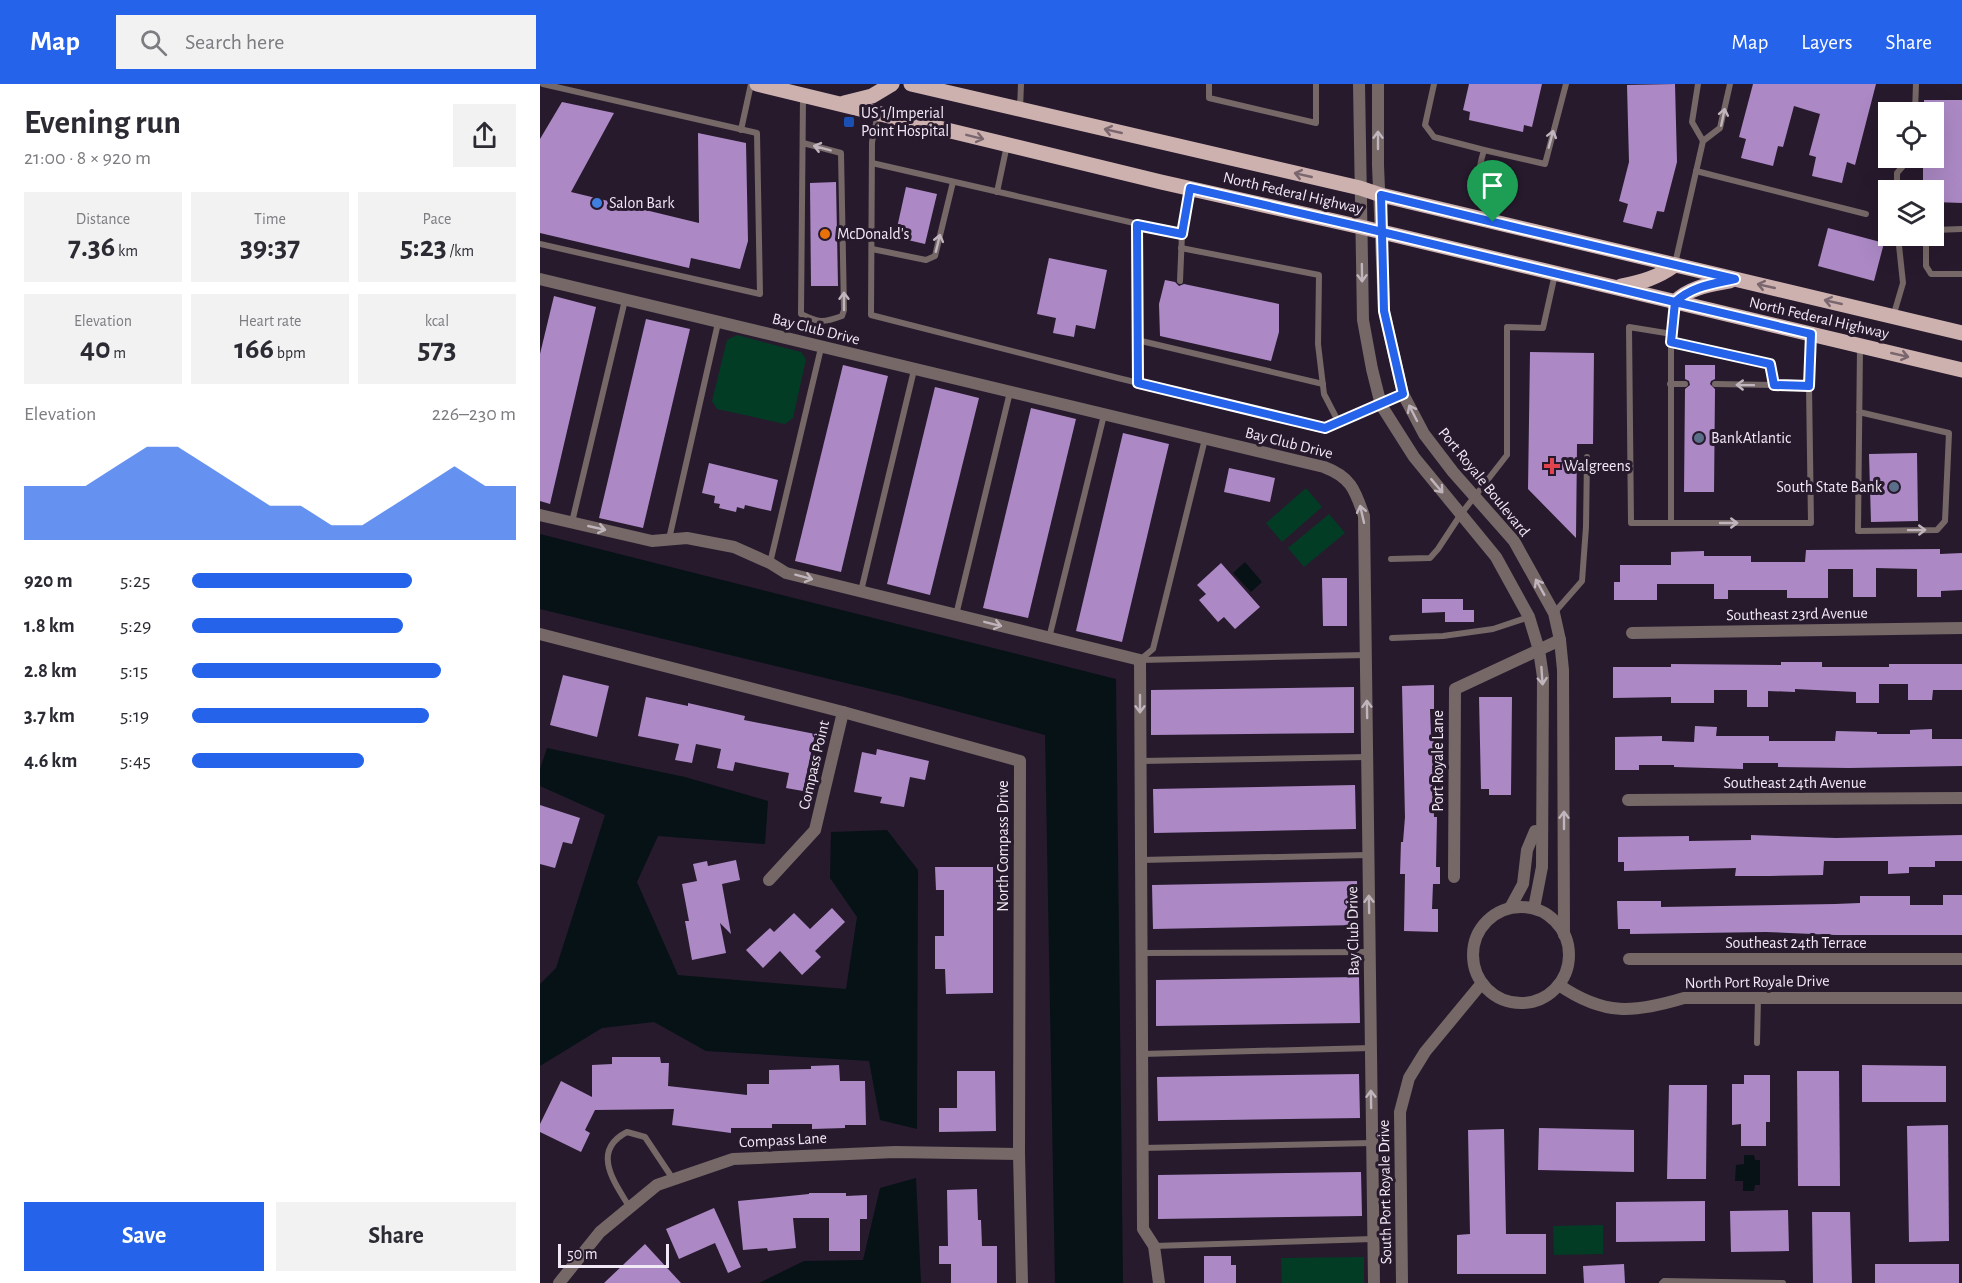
<!DOCTYPE html>
<meta charset="utf-8">
<style>
:root{--surface:#fff;--page:#f2f2f3;--text:#2b2b33;--muted:#7c7c81;--accent:#2563eb}
body{margin:0;font-family:"Alegreya Sans",sans-serif;background:var(--page);color:var(--text);height:100vh;display:flex;flex-direction:column;font-size:22px;white-space:nowrap}
*{box-sizing:border-box;margin:0}
p{font-size:20px;color:var(--muted)}
.icon{flex:none;width:33px;height:33px;fill:none;stroke:currentColor;stroke-width:2;stroke-linecap:round;stroke-linejoin:round}
.map{position:relative;flex:1;overflow:hidden}
.details{display:flex;flex-direction:column;background:var(--surface);width:540px}
.details>*{flex:none}
.tools{position:absolute;left:1338px;top:18px;display:grid;gap:12px}
.tools a{display:grid;place-items:center;width:66px;height:66px;border-radius:0px;background:var(--surface);box-shadow:0 6px 24px #0002;font-size:30px}
.scale{position:absolute;left:18px;bottom:15px;width:111px;box-sizing:border-box;padding-left:6px;border:3px solid #f1e8f5;border-top:0;font-size:16px;line-height:21px;white-space:nowrap;color:#f1e8f5;-webkit-text-stroke:4px #271a2d;paint-order:stroke}
.pin{position:absolute;display:grid;place-items:center;width:51px;height:51px;color:#fff;margin:-62px -26px;border-radius:50% 50% 50% 0;rotate:-45deg;box-shadow:0 0 6px #0007}
.pin .icon{rotate:45deg}
.round{display:grid;place-items:center;flex:none;width:63px;height:63px;border-radius:0px;background:var(--page)}
.head{display:flex;align-items:center;justify-content:space-between;height:102px;padding:0 24px}
h1{font-size:33px;font-weight:700;line-height:45px}
.metrics{display:grid;grid-template-columns:repeat(3,1fr);gap:9px;height:102px;padding:6px 24px}
.metrics div{display:grid;align-content:center;border-radius:0px;background:var(--page);text-align:center}
.metrics b{font-size:30px;font-weight:700}
.metrics small{font-size:16px;font-weight:400}
.metrics p{font-size:16px}
.chart{height:168px;padding:12px 24px}
.chart p{display:flex;justify-content:space-between}
.chart svg{width:100%;height:108px;margin-top:6px;fill:var(--accent);opacity:.7}
.primary-button{display:flex;gap:12px;margin-top:auto;padding:12px 24px}
.primary-button a{flex:1;height:69px;border-radius:0px;background:var(--accent);color:#fff;font-size:24px;font-weight:700;line-height:69px;text-align:center}
.primary-button a+a{background:var(--page);color:var(--text)}
ul{padding:0 24px;list-style:none;font-size:20px}
li{display:grid;grid-template-columns:96px 72px 1fr;align-items:center;height:45px}
li i{height:15px;border-radius:8px;background:var(--accent)}
header{display:flex;align-items:center;gap:36px;box-sizing:border-box;height:84px;padding:0 30px;background:var(--accent);color:#fff}
header strong{font-size:28px}
nav{display:flex;gap:33px;margin-inline-start:auto;font-size:21px}
.search{width:420px;height:54px;background:var(--page);display:flex;align-items:center;gap:15px;box-sizing:border-box;padding:0 21px;border-radius:0px;color:var(--muted);font-size:22px}
main{display:flex;flex:1;min-height:0}
.map>svg:first-child{display:block}
.green{fill:#033c25}
.water{fill:#061215}
.building{fill:#ac89c5}
.lines{fill:none;stroke-linecap:round;stroke-linejoin:round}
.lane{stroke:#766867;stroke-width:6}
.street{stroke:#766867;stroke-width:12}
.primary{stroke:#cdb1af;stroke-width:15}
.oneway{stroke:#c0b5bc}
.oneway2{stroke:#7a666e}
.route-casing{stroke:#fff;stroke-width:12}
.route{stroke:#2563eb;stroke-width:8}
.transit-dot{fill:#1a4fb4;stroke:#271a2d;stroke-width:2}
.shop-dot{fill:#3f7fe0;stroke:#271a2d;stroke-width:2}
.food-dot{fill:#e8710a;stroke:#271a2d;stroke-width:2}
.service-dot{fill:#5c6f8a;stroke:#271a2d;stroke-width:2}
.health-dot{fill:#e0444e;stroke:#271a2d;stroke-width:2}
.labels{text-anchor:middle;dominant-baseline:central;stroke-width:6;stroke-linejoin:round;paint-order:stroke}
.poi-label{font-size:16px;fill:#f1e8f5;stroke:#271a2d;text-anchor:start}
.street-label{font-size:16px;fill:#f1e8f5;stroke:#271a2d}
</style>
<header>
<strong>Map</strong>
<div class="search"><svg class="icon" aria-label="search" viewBox="0 0 24 24"><circle cx="10" cy="10" r="6"/><path d="M15 15l6 6"/></svg>Search here</div>
<nav><a>Map</a><a>Layers</a><a>Share</a></nav>
</header>
<main>
<section class="details">
<div class="head"><div><h1>Evening run</h1><p>21:00 · 8 × 920 m</p></div><a class="round"><svg class="icon" aria-label="share" viewBox="0 0 24 24"><path d="M12 15V3M7 8l5-5 5 5M5 13v7h14v-7"/></svg></a></div>
<div class="metrics">
<div><p>Distance</p><b>7.36<small> km</small></b></div>
<div><p>Time</p><b>39:37</b></div>
<div><p>Pace</p><b>5:23<small> /km</small></b></div>
</div>
<div class="metrics">
<div><p>Elevation</p><b>40<small> m</small></b></div>
<div><p>Heart rate</p><b>166<small> bpm</small></b></div>
<div><p>kcal</p><b>573</b></div>
</div>
<div class="chart"><p><span>Elevation</span>226–230 m</p>
<svg viewBox="0 0 160 44" preserveAspectRatio="none"><path d="M0 44V22L10 22L20 22L30 14L40 6L50 6L60 14L70 22L80 30L90 30L100 38L110 38L120 30L130 22L140 14L150 22L160 22V44z"/></svg>
</div>
<ul>
<li><b>920 m</b>5:25<i style="width:68%"></i></li>
<li><b>1.8 km</b>5:29<i style="width:65%"></i></li>
<li><b>2.8 km</b>5:15<i style="width:77%"></i></li>
<li><b>3.7 km</b>5:19<i style="width:73%"></i></li>
<li><b>4.6 km</b>5:45<i style="width:53%"></i></li>
</ul>
<div class="primary-button"><a>Save</a><a>Share</a></div>
</section>
<div class="map">
<svg width="1422" height="1199" viewBox="0 0 1422 1199">
<rect width="100%" height="100%" fill="#271a2d"/>
<g class="green">
<path d="M197 251 261 268 266 275 253 334 245 340 177 325 172 317 187 256Z"/>
<path d="M766 404 782 423 742 458 726 439Z"/>
<path d="M789 430 805 449 764 483 748 464Z"/>
<path d="M1063 1141V1170L1014 1171 1013 1142Z"/>
<path d="M824 1173V1199H742L741 1174Z"/>
</g>
<g class="water">
<path d="M0 450 576 595 583 1199H515L505 651 360 612 0 525Z"/>
<path d="M705 478 722 498 711 508 693 489Z"/>
<path d="M7 664 145 693 228 717 225 760 118 752 97 798 138 891 306 905 317 833 290 794 291 748 347 746 378 786 377 1045 340 1036 329 977 166 967 114 938 62 944 0 982V900L16 884 65 731 0 702V685Z"/>
<path d="M1204 1071H1214L1215 1076H1220V1101H1215L1214 1107H1203V1097H1195L1196 1081 1204 1080Z"/>
<path d="M376 1094 381 1199H219L264 1177 323 1176 340 1104Z"/>
</g>
<g class="building">
<path d="M929 0H1002L992 43 984 41 983 48 929 36 930 28 923 26Z"/>
<path d="M1135 0 1137 78 1124 128 1117 127 1112 145 1083 138 1088 120 1079 117 1089 78 1087 1Z"/>
<path d="M1213 0H1336L1315 81 1307 78 1302 99 1272 92 1276 73 1269 71 1280 30 1254 22 1243 63 1238 62 1233 82 1201 74 1206 55 1199 53Z"/>
<path d="M1384 16H1422V119L1394 118V106H1383V74H1394V28H1384Z"/>
<path d="M22 18 74 29 31 108 159 139 158 49 206 59 208 157 200 185 151 174 149 184 0 149V55Z"/>
<path d="M296 98 298 202H271L270 99Z"/>
<path d="M366 103 397 110 385 160 355 153Z"/>
<path d="M1288 144 1344 159 1334 197 1278 182Z"/>
<path d="M509 174 567 186 555 245 536 241 534 253 513 249 516 234 497 230Z"/>
<path d="M625 196 635 198 639 202 644 200 739 220V248L731 277 620 252 619 220Z"/>
<path d="M14 212 56 223 10 420 0 417V270Z"/>
<path d="M106 235 150 245 103 444 59 434Z"/>
<path d="M990 268 1054 269 1053 360H1037L1036 454 988 405Z"/>
<path d="M303 281 348 292 301 488 255 477Z"/>
<path d="M1145 281H1175V295L1171 297 1170 300 1175 305 1174 408H1144L1145 305 1150 301 1149 297 1145 295Z"/>
<path d="M395 303 439 314 390 511 347 500Z"/>
<path d="M491 324 536 335 488 534 443 524Z"/>
<path d="M583 349 629 360 582 558 536 547Z"/>
<path d="M1377 369 1378 437 1331 438 1329 370Z"/>
<path d="M169 379 238 396 231 427 205 421 204 425 197 423 196 428 179 424 180 420 174 419 175 412 162 409Z"/>
<path d="M689 384 735 394 730 418 684 408Z"/>
<path d="M1400 465V470L1422 469V506L1401 507V513H1377V485L1336 484V513H1313V485H1288V514H1247V506H1188V515H1174V500H1117V516H1074V498H1080V481H1131V468L1164 467V472H1211V478H1265L1266 466Z"/>
<path d="M681 479 720 523 695 545 684 533 678 538 659 516 666 510 657 501Z"/>
<path d="M782 494H807V542H783Z"/>
<path d="M882 515H923V526H934V538H905V528L882 529Z"/>
<path d="M1241 578H1282V583H1349V580H1422V606H1393L1392 616H1368V600H1339V619H1316V608L1255 605V608L1228 607V623H1207V606H1174V619H1131V613L1073 614V583H1131V580L1241 581Z"/>
<path d="M23 591 69 602 57 653 10 641Z"/>
<path d="M894 601V625H890L891 650H898L899 666H893L894 733H897L896 783H900V800H893L892 825H898V848L864 847 865 790H860L861 758H863L865 733 862 602Z"/>
<path d="M814 603V649L611 651V606Z"/>
<path d="M106 613 148 622V619L170 624 205 632 204 636 275 650 263 707 246 704 249 689 195 678 193 687 177 684 181 665 156 660 152 679 135 676 139 660 98 652Z"/>
<path d="M939 613H972L971 711H949V705H941Z"/>
<path d="M1155 642 1177 643 1176 652H1229V657H1295L1296 647 1337 648V650H1370V646L1392 645V655H1422V682L1309 684 1238 683V679H1203V685L1134 683V681H1099V686H1075V653L1122 652V657L1154 658Z"/>
<path d="M337 665 389 677 385 696 370 693 364 723 340 719 342 713 314 708 322 668 336 671Z"/>
<path d="M815 701 816 745 614 749 613 705Z"/>
<path d="M0 721 40 734 32 760 23 758 15 784 0 780Z"/>
<path d="M1211 751 1296 754 1422 751V777H1395V783H1369V789L1348 790V777H1284L1283 791 1229 792H1195L1196 784 1084 787V778H1078V753L1149 752V757L1211 756Z"/>
<path d="M196 776 200 796 182 800 191 850 180 839 186 869 152 876 145 837H149L142 800 157 797 153 780 167 777 168 782Z"/>
<path d="M395 783H453V909L406 910 405 885H395V852H404V806H396Z"/>
<path d="M817 797 818 841 613 845 612 801Z"/>
<path d="M1403 811H1422V851H1295L1226 848 1090 850V845H1078L1077 817H1121V823L1295 820 1320 819V812H1370V821H1403Z"/>
<path d="M292 824 305 838 275 867 281 873 262 891 240 867 223 884 206 866 230 844 234 848 254 829 270 845Z"/>
<path d="M819 893 820 939 616 942V896Z"/>
<path d="M72 973H120L121 979H129L128 1002 207 1011V1000H229V986L271 985V982L299 981 300 997H325L326 1041H305V1044L272 1045V1040H232V1044H191V1049L132 1041 134 1025 55 1026 45 1046 50 1049 41 1068 0 1048V1040L21 997 52 1013V981L72 980Z"/>
<path d="M1322 981 1406 982V1018H1322Z"/>
<path d="M417 987H455L456 1047 399 1048V1024H417Z"/>
<path d="M1257 987H1299L1300 1102H1258Z"/>
<path d="M819 990 820 1034 618 1037 617 993Z"/>
<path d="M1204 991H1230V1038H1226V1062H1201V1040L1192 1041V1000H1204Z"/>
<path d="M1129 1001H1167L1166 1095H1127Z"/>
<path d="M1408 1041 1409 1157 1369 1158 1367 1042Z"/>
<path d="M999 1044 1094 1046V1088L998 1086Z"/>
<path d="M964 1045 966 1150H1006V1190H917V1151L930 1150 928 1046Z"/>
<path d="M821 1088 822 1132 618 1135V1091Z"/>
<path d="M437 1105 438 1136H441L442 1162H457V1199H411V1180H399V1162H408L407 1106Z"/>
<path d="M269 1109H306V1112L327 1111V1135H320V1167H289V1134H253L256 1164 228 1167 227 1164 203 1166 198 1117 269 1110Z"/>
<path d="M1165 1117V1157L1076 1158V1118Z"/>
<path d="M174 1124 201 1183 188 1189 175 1159 139 1175 126 1145Z"/>
<path d="M1248 1126 1249 1167 1191 1168 1190 1127Z"/>
<path d="M1272 1128H1310L1312 1199H1273Z"/>
<path d="M105 1160 141 1199H64Z"/>
<path d="M664 1172H691V1181H696V1199H664Z"/>
<path d="M1084 1180 1085 1199H1044L1043 1182Z"/>
<rect x="1335" y="1180" width="84" height="19"/>
</g>
<g class="lines">
<g class="lane">
<path d="M669 0V14L776 39V0"/>
<path d="M894 0 885 41 894 53 944 66"/>
<path d="M1158 0 1152 38 1163 57"/>
<path d="M480 25 481 0"/>
<path d="M1375 28 1376 0"/>
<path d="M338 30 332 58 331 231 578 294 785 344 863 310"/>
<path d="M201 46 211 0"/>
<path d="M263 59 301 69 304 226 302 232C283 239 279 239 261 230L263 12"/>
<path d="M332 79 642 150"/>
<path d="M1156 87 1326 130"/>
<path d="M1357 106V89L1370 74"/>
<path d="M457 108 467 61"/>
<path d="M952 135C939 103 934 100 944 66L1005 80 1026 0"/>
<path d="M597 141 598 299"/>
<path d="M1394 146 1422 145"/>
<path d="M1386 152V182L1391 190H1422"/>
<path d="M0 160 220 210 217 49 3 0"/>
<path d="M641 164 779 191 778 260 784 310 799 339"/>
<path d="M332 165 386 176 395 172 413 98"/>
<path d="M1135 180 1163 57 1180 44 1190 0"/>
<path d="M640 197 642 150 650 105"/>
<path d="M1353 233 1363 199 1358 152"/>
<path d="M1132 250 1089 243 1091 439H1271L1269 302 1271 250"/>
<path d="M597 256 783 300"/>
<path d="M1131 258 1230 280 1234 301 1269 302"/>
<path d="M1130 300H1145"/>
<path d="M1175 300 1234 301"/>
<path d="M1319 328 1409 349 1405 437 1397 446 1318 447 1320 263"/>
<path d="M32 438 85 216"/>
<path d="M1131 439V258L1135 218"/>
<path d="M129 455 178 239"/>
<path d="M851 475 890 474 898 465 921 430 967 371V243L1003 244 1015 190"/>
<path d="M230 479 281 264"/>
<path d="M321 507 374 286"/>
<path d="M1014 529 1042 497 1046 443 1047 373"/>
<path d="M416 531 470 308"/>
<path d="M509 554 564 331"/>
<path d="M852 554 903 552 953 545 989 533"/>
<path d="M600 576 613 565 665 355"/>
<path d="M600 576 826 571"/>
<path d="M600 677 827 673"/>
<path d="M601 776 828 771"/>
<path d="M601 869 829 868"/>
<path d="M1217 959 1218 914"/>
<path d="M602 970 831 964"/>
<path d="M602 1064 832 1059"/>
<path d="M90 1124C75 1099 50 1067 87 1048L105 1053 133 1095"/>
<path d="M614 1162 833 1155"/>
<path d="M1122 1199 1124 1197 1243 1199"/>
</g>
<g class="street">
<path d="M819 0 823 236 832 285 841 321 874 373 956 473 989 533 999 566 1003 593 1002 783 994 824"/>
<path d="M838 0V81L844 227 863 310 884 350 913 388 974 457 1014 529 1020 556 1023 586 1024 851"/>
<path d="M0 195 784 383C811 393 815 406 824 432L834 1199"/>
<path d="M0 431 112 457 147 454 194 463 230 479 246 489 600 576 603 1145 614 1162 619 1199"/>
<path d="M1092 549 1422 544"/>
<path d="M0 550 303 628 480 677 479 1070 482 1199"/>
<path d="M1088 716 1422 714"/>
<path d="M914 793 915 605 1020 556"/>
<path d="M229 796 275 746 303 628"/>
<circle cx="981" cy="871" r="48"/>
<path d="M970 824 983 800 987 766 995 747"/>
<path d="M1089 875H1422"/>
<path d="M1019 901C1064 932 1094 929 1144 914H1422"/>
<path d="M19 1199 60 1148 117 1101 193 1075 355 1068 479 1070"/>
<path d="M862 1199 860 1028 869 994 885 968 942 899"/>
</g>
<g class="primary">
<path d="M217 0 621 98 821 143 1422 286"/>
<path d="M371 0 820 104 841 111 1422 249"/>
<path d="M304 19 332 12 352 0"/>
<path d="M1081 202C1102 198 1117 194 1135 181"/>
<path d="M1135 218C1150 203 1169 201 1190 197"/>
</g>
</g>
<defs><path id="oneway-shaft" d="M-6 0H5M1.5-3L5.5 0L1.5 3" fill="none" stroke-width="1.6" stroke-linecap="round" stroke-linejoin="round" transform="scale(1.5)"/></defs>
<g class="oneway">
<use href="#oneway-shaft" transform="translate(1183 33) rotate(-78)"/>
<use href="#oneway-shaft" transform="translate(1011 55) rotate(-75)"/>
<use href="#oneway-shaft" transform="translate(838 56) rotate(-90)"/>
<use href="#oneway-shaft" transform="translate(282 64) rotate(-165)"/>
<use href="#oneway-shaft" transform="translate(398 159) rotate(-76)"/>
<use href="#oneway-shaft" transform="translate(822 189) rotate(89)"/>
<use href="#oneway-shaft" transform="translate(304 217) rotate(-90)"/>
<use href="#oneway-shaft" transform="translate(1205 301) rotate(-179)"/>
<use href="#oneway-shaft" transform="translate(873 329) rotate(-117)"/>
<use href="#oneway-shaft" transform="translate(897 402) rotate(50)"/>
<use href="#oneway-shaft" transform="translate(822 430) rotate(-103)"/>
<use href="#oneway-shaft" transform="translate(1189 439)"/>
<use href="#oneway-shaft" transform="translate(57 444) rotate(13)"/>
<use href="#oneway-shaft" transform="translate(1377 446) rotate(-1)"/>
<use href="#oneway-shaft" transform="translate(264 493) rotate(15)"/>
<use href="#oneway-shaft" transform="translate(1000 503) rotate(-119)"/>
<use href="#oneway-shaft" transform="translate(453 540) rotate(14)"/>
<use href="#oneway-shaft" transform="translate(1002 592) rotate(86)"/>
<use href="#oneway-shaft" transform="translate(600 620) rotate(90)"/>
<use href="#oneway-shaft" transform="translate(827 625) rotate(-91)"/>
<use href="#oneway-shaft" transform="translate(1024 736) rotate(-90)"/>
<use href="#oneway-shaft" transform="translate(829 820) rotate(-91)"/>
<use href="#oneway-shaft" transform="translate(831 1015) rotate(-91)"/>
</g>
<g class="oneway2">
<use href="#oneway-shaft" transform="translate(573 47) rotate(-167)"/>
<use href="#oneway-shaft" transform="translate(435 53) rotate(14)"/>
<use href="#oneway-shaft" transform="translate(763 91) rotate(-167)"/>
<use href="#oneway-shaft" transform="translate(1226 202) rotate(-167)"/>
<use href="#oneway-shaft" transform="translate(1293 218) rotate(-167)"/>
<use href="#oneway-shaft" transform="translate(1360 271) rotate(13)"/>
</g>
<g class="lines">
<defs>
<path id="route" d="M953 138 841 111 844 227 863 310 785 344 598 299 597 141 642 150 650 104 821 143 842 148 1135 218 1131 258 1230 280 1234 301 1269 302 1271 250 1135 218C1152 202 1173 200 1195 195L953 138"/>
</defs>
<use href="#route" class="route-casing"/>
<use href="#route" class="route"/>
</g>
<rect class="transit-dot" x="303" y="32" width="12" height="12" rx="3"/>
<circle class="shop-dot" cx="57" cy="119" r="6"/>
<circle class="food-dot" cx="285" cy="150" r="6"/>
<g class="service-dot">
<circle cx="1159" cy="354" r="6"/>
<circle cx="1354" cy="403" r="6"/>
</g>
<path class="health-dot" d="M1009 373h6v6h6v6h-6v6h-6v-6h-6v-6h6z"/>
<g class="labels">
<g class="poi-label">
<text x="321" y="29">US 1/Imperial<tspan x="321" dy="18">Point Hospital</tspan></text>
<text x="69" y="119">Salon Bark</text>
<text x="297" y="150">McDonald's</text>
<text x="1171" y="354">BankAtlantic</text>
<text x="1024" y="382">Walgreens</text>
<text x="1342" y="403" text-anchor="end">South State Bank</text>
</g>
<g class="street-label">
<text transform="translate(753 109) rotate(13)">North Federal Highway</text>
<text transform="translate(1279 234) rotate(13)">North Federal Highway</text>
<text transform="translate(276 245) rotate(14)">Bay Club Drive</text>
<text transform="translate(749 359) rotate(14)">Bay Club Drive</text>
<text transform="translate(944 398) rotate(51)">Port Royale Boulevard</text>
<text transform="translate(1257 530) rotate(-1)">Southeast 23rd Avenue</text>
<text transform="translate(898 677) rotate(-90)">Port Royale Lane</text>
<text transform="translate(274 681) rotate(-77)">Compass Point</text>
<text x="1255" y="699">Southeast 24th Avenue</text>
<text transform="translate(463 762) rotate(-90)">North Compass Drive</text>
<text transform="translate(813 847) rotate(-91)">Bay Club Drive</text>
<text x="1256" y="859">Southeast 24th Terrace</text>
<text transform="translate(1217 898) rotate(-1)">North Port Royale Drive</text>
<text transform="translate(243 1056) rotate(-3)">Compass Lane</text>
<text transform="translate(845 1108) rotate(-91)">South Port Royale Drive</text>
</g>
</g>
</svg>
<div class="tools">
<a><svg class="icon" aria-label="locate" viewBox="0 0 24 24"><circle cx="12" cy="12" r="6"/><path d="M12 2v4M12 18v4M2 12h4M18 12h4"/></svg></a>
<a><svg class="icon" aria-label="layers" viewBox="0 0 24 24"><path d="M12 4l9 5-9 5-9-5zM3 14l9 5 9-5"/></svg></a>
</div>
<div class="scale">50 m</div>
<div class="pin" style="left:953px;top:138px;background:#1e9e55"><svg class="icon" aria-label="arrive" viewBox="0 0 24 24"><path d="M6 21V4h12l-3 4 3 4H6"/></svg></div>
</div>
</main>
